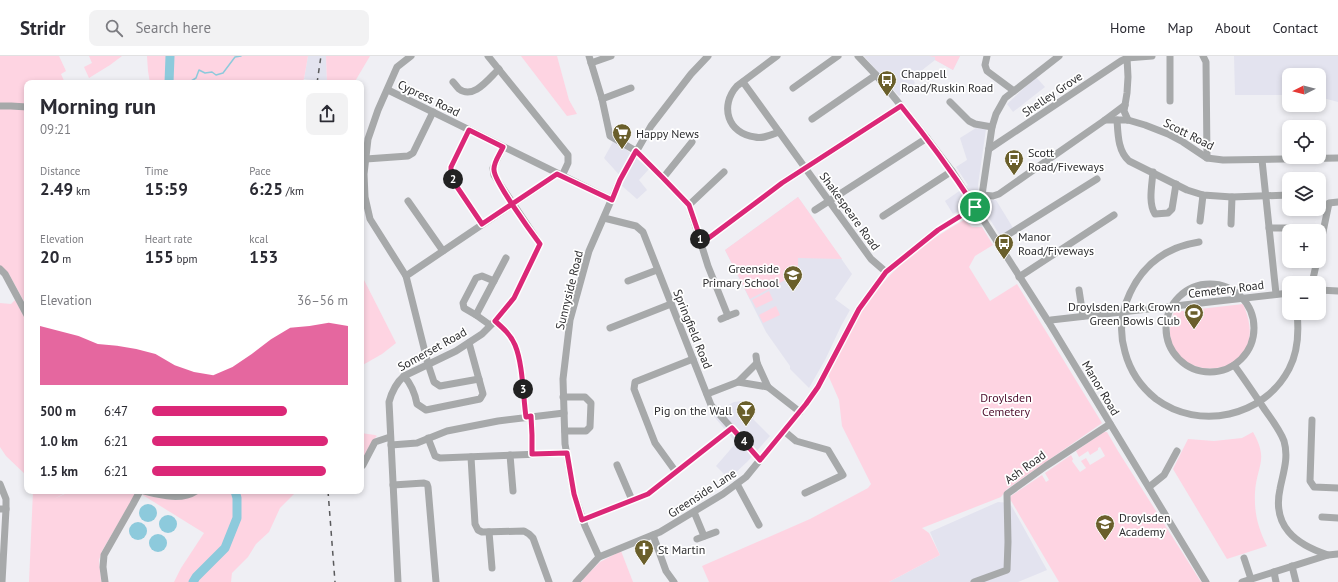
<!DOCTYPE html>
<meta charset="utf-8">
<style>
:root{--surface:#fff;--page:#f2f2f3;--text:#2b2b33;--muted:#7c7c81;--line:#e1e1e2;--accent:#db2777}
body{margin:0;font-family:"PT Sans",sans-serif;background:var(--page);color:var(--text);height:100vh;display:flex;flex-direction:column;font-size:15px;white-space:nowrap}
*{box-sizing:border-box;margin:0}
p{font-size:13px;color:var(--muted)}
.icon{flex:none;width:22px;height:22px;fill:none;stroke:currentColor;stroke-width:2;stroke-linecap:round;stroke-linejoin:round}
.map{position:relative;flex:1;overflow:hidden}
.drawer{position:absolute;left:24px;top:24px;width:340px;height:414px;display:flex;flex-direction:column;background:var(--surface);border-radius:8px;box-shadow:0 2px 6px #0003}
.drawer>*{flex:none}
.needle{width:26px;rotate:264deg}
.buttons{position:absolute;left:1282px;top:12px;display:grid;gap:8px}
.buttons a{display:grid;place-items:center;width:44px;height:44px;border-radius:8px;background:var(--surface);box-shadow:0 2px 6px #0003;font-size:20px}
.pin{position:absolute;display:grid;place-items:center;width:34px;height:34px;color:#fff;margin:-17px;border:2px solid #fff;border-radius:50%;box-shadow:0 1px 4px #0007}
.km{position:absolute;width:20px;height:20px;margin:-10px;border-radius:50%;background:#222;color:#fff;font-size:11px;line-height:20px;text-align:center}
.round{display:grid;place-items:center;flex:none;width:42px;height:42px;border-radius:8px;background:var(--page)}
.headline{display:flex;align-items:center;justify-content:space-between;height:68px;padding:0 16px}
h1{font-size:22px;font-weight:600;line-height:30px}
.stats{display:grid;grid-template-columns:repeat(3,1fr);gap:6px;height:68px;padding:4px 16px}
.stats div{display:grid;align-content:center}
.stats b{font-size:17px;font-weight:600}
.stats small{font-size:11px;font-weight:400}
.stats p{font-size:11px}
.chart{height:112px;padding:8px 16px}
.chart p{display:flex;justify-content:space-between}
.chart svg{width:100%;height:72px;margin-top:4px;fill:var(--accent);opacity:.7}
ul{padding:0 16px;list-style:none;font-size:13px}
li{display:grid;grid-template-columns:64px 48px 1fr;align-items:center;height:30px}
li i{height:10px;border-radius:5px;background:var(--accent)}
header{display:flex;align-items:center;gap:24px;box-sizing:border-box;height:56px;padding:0 20px;background:var(--surface);border-bottom:1px solid var(--line)}
header strong{font-size:19px}
nav{display:flex;gap:22px;margin-inline-start:auto;font-size:14px}
.search{width:280px;height:36px;background:var(--page);display:flex;align-items:center;gap:10px;box-sizing:border-box;padding:0 14px;border-radius:8px;color:var(--muted);font-size:15px}
.map>svg:first-child{display:block}
.built{fill:#e3e3ef}
.green{fill:#fed4e2}
.water{fill:#8dcadc}
.lines{fill:none;stroke-linecap:round;stroke-linejoin:round}
.stream{stroke:#8dcadc;stroke-width:1.5}
.river{stroke:#8dcadc;stroke-width:9}
.minor{stroke:#a7a9aa;stroke-width:7}
.rail{stroke:#59595b;stroke-width:1.5;stroke-dasharray:5 5;stroke-linecap:butt}
.route-casing{stroke:#fff;stroke-width:8}
.route{stroke:#db2777;stroke-width:5}
.labels{text-anchor:middle;dominant-baseline:central;stroke-width:3.5;stroke-linejoin:round;paint-order:stroke}
.poi-label{font-size:12px;fill:#2e2e30;stroke:#fff;text-anchor:start}
.street-label{font-size:12px;fill:#2e2e30;stroke:#fff}
.park-label{font-size:12px;fill:#4e102e;stroke:#fff}
</style>
<header>
<strong>Stridr</strong>
<div class="search"><svg class="icon" aria-label="search" viewBox="0 0 24 24"><circle cx="10" cy="10" r="6"/><path d="M15 15l6 6"/></svg>Search here</div>
<nav><a>Home</a><a>Map</a><a>About</a><a>Contact</a></nav>
</header>
<div class="map">
<svg width="1338" height="526" viewBox="0 0 1338 526">
<rect width="100%" height="100%" fill="#efeff4"/>
<g class="built">
<path d="M308 0H326L327 26 304 23Z"/>
<path d="M864 0H960L953 14 935 4 912 22 915 27 899 40Z"/>
<path d="M1234 0H1338V46L1327 43 1319 44V19H1289V42L1284 39H1235Z"/>
<path d="M1036 21 1045 31 1013 56 1007 48Z"/>
<path d="M976 72 986 73 978 129 979 139 989 144H996L1013 172 1001 181 984 154 977 151 968 150 953 158 945 145 968 129 956 111 967 104 960 82Z"/>
<path d="M613 86 623 91 649 113 639 124 647 134 637 143 621 129 623 123 604 102Z"/>
<path d="M798 141 852 218 835 243 850 254 841 270 825 304 809 332 790 313V310L766 276 725 194Z"/>
<path d="M741 345 751 348 755 352 756 357 753 363 770 380 748 405 729 423 716 410 736 387 712 358 734 346Z"/>
<path d="M998 446 1010 447 1047 514 1018 526H889L940 499 930 476Z"/>
</g>
<g class="green">
<path d="M0 0H59L66 15 61 18 65 27H27V50L0 49Z"/>
<path d="M89 0H122L110 9 89 22 84 11 92 7Z"/>
<path d="M147 0H308L304 23 301 27H150L148 15Z"/>
<path d="M326 0H370L354 27H327Z"/>
<path d="M521 0H557L569 44 577 58 567 60Z"/>
<path d="M929 0H960L953 14 935 4V1Z"/>
<path d="M0 52 27 53V251L9 218 0 210Z"/>
<path d="M798 141 842 203 798 202V217L750 243 725 194Z"/>
<path d="M964 164 972 171H982L993 189 975 200 969 211 990 245 1017 228 1102 367 1007 433 1001 441 922 472 929 477 940 499 889 526H709L702 510 810 463 868 432 871 428 842 370 839 344 828 319C840 296 851 271 866 249 891 212 925 186 964 164Z"/>
<path d="M361 218 396 287 382 298 361 310Z"/>
<path d="M1206 231 1219 232 1233 238 1207 241Z"/>
<path d="M769 235 773 244 756 252 752 244Z"/>
<path d="M15 244 27 266V420L6 400 0 391V247L11 248Z"/>
<path d="M1243 248C1281 334 1145 331 1174 256Z"/>
<path d="M776 250 780 259 763 267 759 259Z"/>
<path d="M1104 376H1107L1118 395 1201 526H1059L1010 443 1011 440 1042 419 1046 426 1049 424 1045 417 1071 399 1073 403 1072 405 1080 416 1086 412 1081 405 1086 402 1090 409 1105 400 1100 391 1098 392V394L1090 399 1088 395 1079 401 1076 395Z"/>
<path d="M1253 376C1269 404 1257 409 1255 436 1254 457 1258 472 1267 490L1227 503 1173 413 1188 383 1214 385 1242 382Z"/>
<path d="M361 377 375 379 377 380 373 384 361 409Z"/>
<path d="M33 435H69L54 443 71 435H137L102 495 99 504 101 526H29Z"/>
<path d="M201 435H297L280 452 269 476 256 488 248 501 232 517 231 526H174L181 512 204 477 141 438C161 442 184 449 201 435Z"/>
<path d="M621 495 633 526H582L583 523 600 506Z"/>
</g>
<g class="water">
<circle cx="148" cy="457" r="9"/>
<circle cx="168" cy="468" r="9"/>
<circle cx="138" cy="475" r="9"/>
<circle cx="158" cy="487" r="9"/>
</g>
<g class="lines">
<path class="stream" d="M188 27 196 22 199 14 205 17 212 16 216 19 223 17 235 1 241 0"/>
<g class="river">
<path d="M169 27 170 0"/>
<path d="M193 526 196 521 225 492 237 462V442L235 435"/>
</g>
<g class="minor">
<path d="M411 0 397 11 378 54 368 83 364 118 365 141 370 163 406 220 428 308 434 326 440 330 479 323"/>
<path d="M488 0 568 99V107L562 120"/>
<path d="M589 0 602 43 610 80 636 95 663 122 689 149 708 210 728 260 721 263"/>
<path d="M777 0 737 30C719 50 728 78 755 81 763 83 771 79 779 76"/>
<path d="M858 0 876 19 927 82 952 115 1048 265 1206 526"/>
<path d="M987 0 985 9 987 15 1014 35"/>
<path d="M1203 0 1206 6 1207 102"/>
<path d="M1127 2 1128 21 1127 37 1124 55 1128 64"/>
<path d="M591 7 611 0"/>
<path d="M453 26C455 28 457 31 459 33 474 44 489 22 499 13"/>
<path d="M743 26 871 203 886 216"/>
<path d="M793 32 838 0"/>
<path d="M388 34 612 144"/>
<path d="M602 43 631 32"/>
<path d="M1170 45V0"/>
<path d="M950 46 969 65 975 68 992 71"/>
<path d="M0 50H11L27 51"/>
<path d="M812 63 876 19"/>
<path d="M1105 64 1125 49"/>
<path d="M1117 64C1118 79 1118 95 1129 105L1187 134 1203 139 1232 141 1289 139"/>
<path d="M469 74 451 111V122L482 168"/>
<path d="M989 93 1121 5 1127 2 1152 0"/>
<path d="M366 103 408 100 413 97 433 56"/>
<path d="M1262 104 1276 238"/>
<path d="M1153 116C1152 129 1148 147 1155 158L1168 157 1172 153 1176 128"/>
<path d="M663 122 692 86"/>
<path d="M982 139 993 140 999 138 1105 64H1128L1145 69 1168 78 1183 86 1207 102 1223 104 1338 102"/>
<path d="M408 145 443 195"/>
<path d="M689 149 724 116"/>
<path d="M815 154 927 82"/>
<path d="M883 160 952 115"/>
<path d="M604 162 636 170 643 176 711 349 760 404"/>
<path d="M1200 165 1203 139"/>
<path d="M1231 168 1232 141"/>
<path d="M1269 172H1306"/>
<path d="M998 185 1097 123"/>
<path d="M1199 186C1167 191 1144 207 1130 237 1121 256 1119 276 1125 296 1130 315 1141 331 1156 343 1199 375 1264 361 1289 313 1298 296 1299 276 1297 257"/>
<path d="M702 187 782 127 901 50"/>
<path d="M1319 195 1329 147 1338 146"/>
<path d="M0 213 5 218 27 259"/>
<path d="M406 220 557 118"/>
<path d="M1019 221 1114 159"/>
<path d="M628 225 657 214"/>
<path d="M1312 227 1317 205"/>
<circle cx="1210" cy="272" r="44"/>
<path d="M1079 234 1083 260"/>
<path d="M1319 234 1338 235"/>
<path d="M476 259 506 202"/>
<path d="M728 260 736 257"/>
<path d="M495 265C503 272 511 279 515 289 523 308 523 340 526 361"/>
<path d="M1048 265 1051 264 1289 237"/>
<path d="M490 269 476 259 464 252 463 247 476 222 482 220 494 225"/>
<path d="M610 272 671 248"/>
<path d="M756 300 757 307 768 331 800 356"/>
<path d="M1234 309C1245 324 1255 339 1265 354 1272 364 1280 374 1284 385 1289 402 1283 417 1280 433 1272 470 1295 488 1328 499"/>
<path d="M404 320C411 328 415 337 417 348L426 354 480 343 483 338 469 287"/>
<path d="M738 326 768 331"/>
<path d="M707 338 738 326 757 307"/>
<path d="M563 341H585L591 347 590 371 586 375H565"/>
<path d="M531 360 532 379V398"/>
<path d="M1312 364 1310 425 1314 431 1338 432"/>
<path d="M784 375 796 385 828 394 843 419 805 437"/>
<path d="M428 382 435 400 440 402 567 397"/>
<path d="M391 389 417 387 447 375 498 365 564 357"/>
<path d="M510 399 513 435"/>
<path d="M471 401 475 468 478 474 482 476 524 475 529 478 533 482 549 526"/>
<path d="M617 409 632 444"/>
<path d="M361 411 363 409 375 386 390 381"/>
<path d="M676 416 655 387 634 333 635 326 693 303"/>
<path d="M0 428 6 443V453"/>
<path d="M737 428 759 469"/>
<path d="M393 429 424 427 427 428 428 431 436 526"/>
<path d="M1149 431 1164 419 1177 395"/>
<path d="M144 435C160 439 181 445 196 435"/>
<path d="M0 453H6L2 526"/>
<path d="M694 456 704 480"/>
<path d="M1322 461 1338 462"/>
<path d="M582 464 648 438 732 372"/>
<path d="M489 476 492 512"/>
<path d="M653 479 666 515 674 526"/>
<path d="M697 483 716 476"/>
<path d="M599 501 585 470 574 438 565 388 563 323 570 264 589 195 620 124 651 70 691 18 708 0"/>
<path d="M1244 502 1251 523"/>
<path d="M1292 510 1296 526"/>
<path d="M1274 516 1276 526"/>
<path d="M105 526 103 511 104 499 133 448 140 435"/>
<path d="M398 526 389 346C392 335 396 327 404 320L456 295 482 278 495 265 514 242 540 188 494 119 493 112 503 91"/>
<path d="M576 526 599 501 660 476 723 438 746 421 806 348 818 331 859 253 886 216 938 174 975 151 982 139 992 71 996 58 1005 42 1059 0"/>
<path d="M974 526 1007 514 1008 486 1007 438 1046 410 1110 368"/>
<path d="M1242 526 1328 499 1338 498"/>
</g>
<g class="rail">
<path d="M317 27 321 0"/>
<path d="M328 435 335 526"/>
</g>
</g>
<g class="lines">
<defs>
<path id="route" d="M975 151C952 116 928 83 901 50L782 127 702 187 689 149 663 122 636 95 620 124 612 144 557 118 482 168 451 122V111L469 74 503 91C500 98 493 107 494 114 494 125 531 176 540 188L514 242 495 265C503 272 511 279 515 289 523 308 523 340 526 361L531 360 532 379V398L567 397 574 438 582 464 648 438 732 372 760 404 806 348 818 331 859 253 886 216 938 174 975 151"/>
</defs>
<use href="#route" class="route-casing"/>
<use href="#route" class="route"/>
</g>
<defs>
<symbol id="bus-pin" viewBox="-11 -11 22 30"><path d="M0 17L-7.5 6A9.5 9.5 0 1 1 7.5 6Z" fill="#6a5f2b" stroke="#fff"/><path d="M-5-6H5V4H4V6H2V4H-2V6H-4V4H-5ZM-3.5-4V0h7V-4ZM-3.5 1.2v1.5H-2V1.2ZM2 1.2v1.5H3.5V1.2Z" fill="#fff"/></symbol>
<symbol id="supermarket-pin" viewBox="-11 -11 22 30"><path d="M0 17L-7.5 6A9.5 9.5 0 1 1 7.5 6Z" fill="#6a5f2b" stroke="#fff"/><path d="M-6-5.5h2.5l.6 2H6L4.5 2H-2.5L-4.4-4H-6ZM-1.5 3.2a1.3 1.3 0 1 0 .1 0ZM3 3.2a1.3 1.3 0 1 0 .1 0Z" fill="#fff"/></symbol>
<symbol id="school-pin" viewBox="-11 -11 22 30"><path d="M0 17L-7.5 6A9.5 9.5 0 1 1 7.5 6Z" fill="#6a5f2b" stroke="#fff"/><path d="M0-5L7-2L0 1L-7-2ZM-4 1L0 2.5L4 1V4Q0 6-4 4Z" fill="#fff"/></symbol>
<symbol id="stadium-pin" viewBox="-11 -11 22 30"><path d="M0 17L-7.5 6A9.5 9.5 0 1 1 7.5 6Z" fill="#6a5f2b" stroke="#fff"/><path d="M0-5a6.5 5 0 1 0 0 10a6.5 5 0 1 0 0-10ZM-3.5-1.8h7v3.6h-7Z" fill="#fff"/></symbol>
<symbol id="bar-pin" viewBox="-11 -11 22 30"><path d="M0 17L-7.5 6A9.5 9.5 0 1 1 7.5 6Z" fill="#6a5f2b" stroke="#fff"/><path d="M-6-5H6L.8 .8V4.5H3.5V6h-7V4.5H-.8V.8Z" fill="#fff"/></symbol>
<symbol id="church-pin" viewBox="-11 -11 22 30"><path d="M0 17L-7.5 6A9.5 9.5 0 1 1 7.5 6Z" fill="#6a5f2b" stroke="#fff"/><path d="M-1.2-6h2.4v3.5h3.3v2.4h-3.3V6h-2.4V-.1h-3.3v-2.4h3.3Z" fill="#fff"/></symbol>
</defs>
<g fill-rule="evenodd">
<use href="#bus-pin" x="876" y="13" width="22" height="30"/>
<use href="#supermarket-pin" x="611" y="66" width="22" height="30"/>
<use href="#bus-pin" x="1003" y="92" width="22" height="30"/>
<use href="#bus-pin" x="993" y="176" width="22" height="30"/>
<use href="#school-pin" x="782" y="208" width="22" height="30"/>
<use href="#stadium-pin" x="1183" y="246" width="22" height="30"/>
<use href="#bar-pin" x="735" y="343" width="22" height="30"/>
<use href="#school-pin" x="1094" y="457" width="22" height="30"/>
<use href="#church-pin" x="633" y="482" width="22" height="30"/>
</g>
<g class="labels">
<g class="poi-label">
<text x="901" y="17">Chappell<tspan x="901" dy="14">Road/Ruskin Road</tspan></text>
<text x="636" y="77">Happy News</text>
<text x="1028" y="96">Scott<tspan x="1028" dy="14">Road/Fiveways</tspan></text>
<text x="1018" y="180">Manor<tspan x="1018" dy="14">Road/Fiveways</tspan></text>
<text x="779" y="212" text-anchor="end">Greenside<tspan x="779" dy="14">Primary School</tspan></text>
<text x="1180" y="250" text-anchor="end">Droylsden Park Crown<tspan x="1180" dy="14">Green Bowls Club</tspan></text>
<text x="732" y="354" text-anchor="end">Pig on the Wall</text>
<text x="1119" y="461">Droylsden<tspan x="1119" dy="14">Academy</tspan></text>
<text x="658" y="493">St Martin</text>
</g>
<g class="street-label">
<text transform="translate(1052 38) rotate(-34)">Shelley Grove</text>
<text transform="translate(429 42) rotate(26)">Cypress Road</text>
<text transform="translate(1189 78) rotate(27)">Scott Road</text>
<text transform="translate(850 155) rotate(54)">Shakespeare Road</text>
<text transform="translate(1226 233) rotate(-7)">Cemetery Road</text>
<text transform="translate(569 234) rotate(-76)">Sunnyside Road</text>
<text transform="translate(693 273) rotate(68)">Springfield Road</text>
<text transform="translate(432 293) rotate(-29)">Somerset Road</text>
<text transform="translate(1101 332) rotate(59)">Manor Road</text>
<text transform="translate(1025 411) rotate(-36)">Ash Road</text>
<text transform="translate(702 437) rotate(-33)">Greenside Lane</text>
</g>
<g class="park-label">
<text x="1006" y="341">Droylsden<tspan x="1006" dy="14">Cemetery</tspan></text>
</g>
</g>
</svg>
<div class="buttons">
<a><svg class="needle" viewBox="-14 -14 28 28"><path d="M0-13l5 13h-10z" fill="#e53935"/><path d="M0 13l5-13h-10z" fill="#7c7c81"/></svg></a>
<a><svg class="icon" aria-label="locate" viewBox="0 0 24 24"><circle cx="12" cy="12" r="6"/><path d="M12 2v4M12 18v4M2 12h4M18 12h4"/></svg></a>
<a><svg class="icon" aria-label="layers" viewBox="0 0 24 24"><path d="M12 4l9 5-9 5-9-5zM3 14l9 5 9-5"/></svg></a>
<a>+</a>
<a>−</a>
</div>
<div class="pin" style="left:975px;top:151px;background:#1e9e55"><svg class="icon" aria-label="arrive" viewBox="0 0 24 24"><path d="M6 21V4h12l-3 4 3 4H6"/></svg></div>
<b class="km" style="left:700px;top:183px">1</b>
<b class="km" style="left:453px;top:123px">2</b>
<b class="km" style="left:523px;top:333px">3</b>
<b class="km" style="left:744px;top:385px">4</b>
<section class="drawer">
<div class="headline"><div><h1>Morning run</h1><p>09:21</p></div><a class="round"><svg class="icon" aria-label="share" viewBox="0 0 24 24"><path d="M12 15V3M7 8l5-5 5 5M5 13v7h14v-7"/></svg></a></div>
<div class="stats">
<div><p>Distance</p><b>2.49<small> km</small></b></div>
<div><p>Time</p><b>15:59</b></div>
<div><p>Pace</p><b>6:25<small> /km</small></b></div>
</div>
<div class="stats">
<div><p>Elevation</p><b>20<small> m</small></b></div>
<div><p>Heart rate</p><b>155<small> bpm</small></b></div>
<div><p>kcal</p><b>153</b></div>
</div>
<div class="chart"><p><span>Elevation</span>36–56 m</p>
<svg viewBox="0 0 160 44" preserveAspectRatio="none"><path d="M0 44V8L10 11L20 14L30 19L40 20L50 22L60 25L70 32L80 36L90 38L100 33L110 25L120 16L130 9L140 8L150 6L160 8V44z"/></svg>
</div>
<ul>
<li><b>500 m</b>6:47<i style="width:69%"></i></li>
<li><b>1.0 km</b>6:21<i style="width:90%"></i></li>
<li><b>1.5 km</b>6:21<i style="width:89%"></i></li>
</ul>
</section>
</div>
